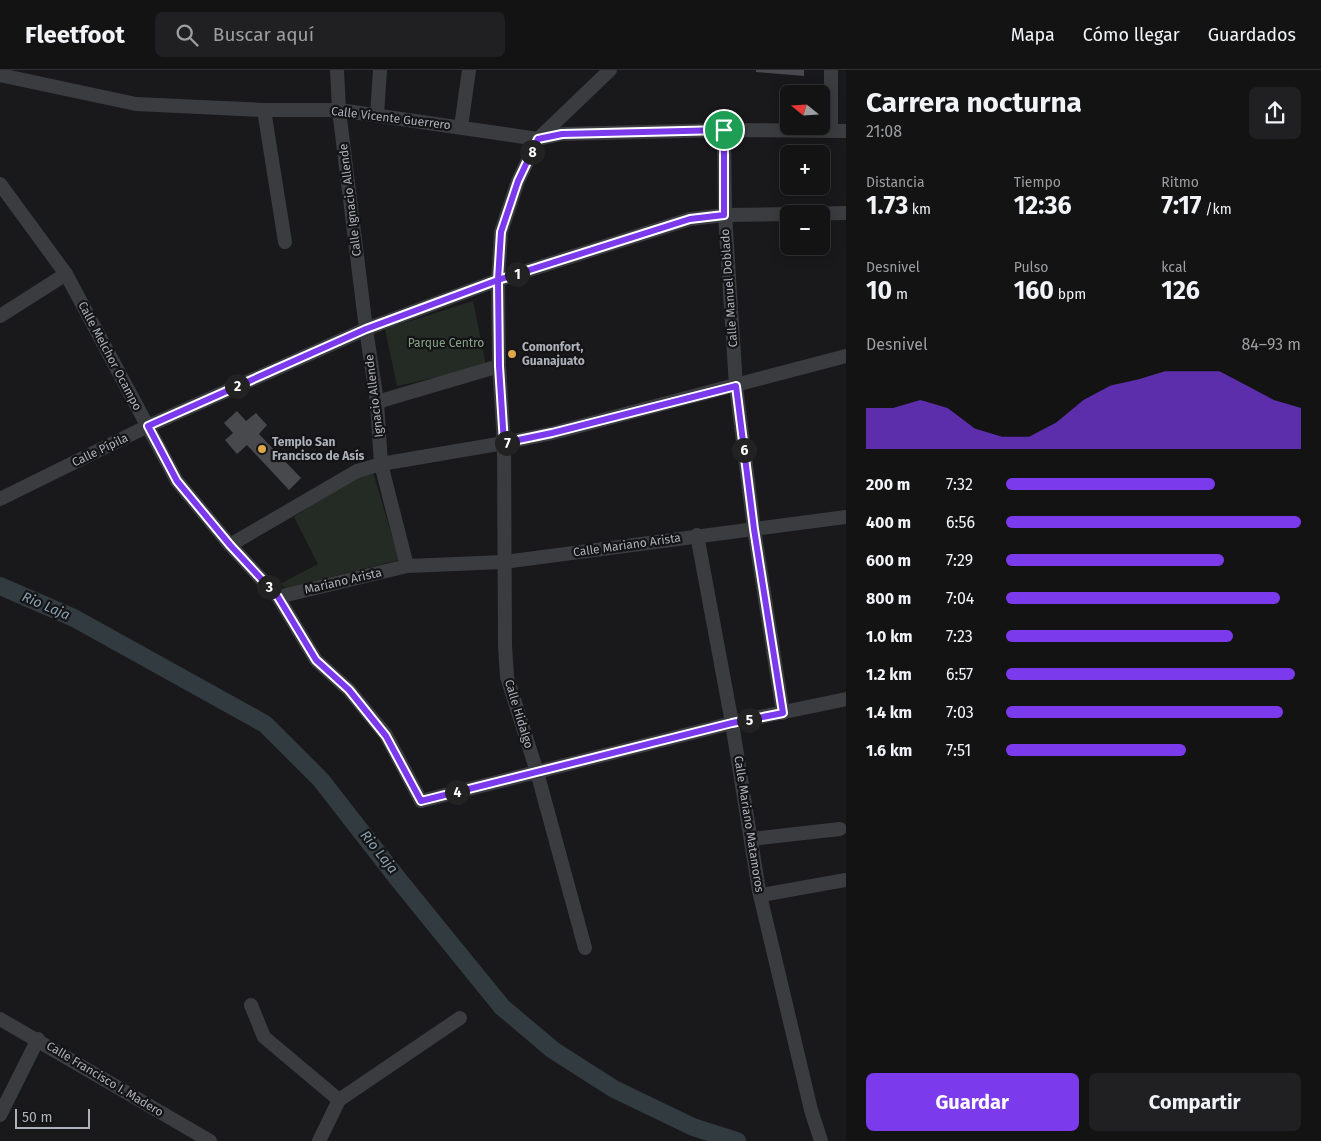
<!DOCTYPE html>
<html lang="es">
<meta charset="utf-8">
<style>
:root{--surface:#131314;--page:#202022;--text:#f1f3f6;--muted:#9d9ea0;--line:#323234;--accent:#7c3aed}
body{margin:0;font-family:"Fira Sans",sans-serif;background:var(--page);color:var(--text);height:100vh;display:flex;flex-direction:column;font-size:19px;white-space:nowrap}
*{box-sizing:border-box;margin:0}
p{font-size:16px;color:var(--muted)}
.icon{flex:none;width:28px;height:28px;fill:none;stroke:currentColor;stroke-width:2;stroke-linecap:round;stroke-linejoin:round}
.map{position:relative;flex:1;overflow:hidden}
.sheet{display:flex;flex-direction:column;background:var(--surface);width:475px}
.sheet>*{flex:none}
.needle{width:32px;rotate:288deg}
.fabs{position:absolute;left:780px;top:15px;display:grid;gap:10px}
.fabs a{display:grid;place-items:center;width:50px;height:50px;border-radius:8px;background:var(--surface);box-shadow:0 2px 12px #0003,0 0 0 1px var(--line);font-size:25px}
.scale{position:absolute;left:15px;bottom:12px;width:75px;box-sizing:border-box;padding-left:5px;border:2px solid #adb1b9;border-top:0;font-size:14px;line-height:18px;white-space:nowrap;color:#adb1b9;-webkit-text-stroke:4px #141416;paint-order:stroke}
.pin{position:absolute;display:grid;place-items:center;width:42px;height:42px;color:#fff;margin:-21px;border:2px solid #fff;border-radius:50%;box-shadow:0 1px 5px #0007}
.km{position:absolute;width:25px;height:25px;margin:-12px;border-radius:50%;background:#222;color:#fff;font-size:14px;line-height:25px;text-align:center}
.round{display:grid;place-items:center;flex:none;width:52px;height:52px;border-radius:8px;background:var(--page)}
.headline{display:flex;align-items:center;justify-content:space-between;height:85px;padding:0 20px}
h1{font-size:28px;font-weight:700;line-height:38px}
.metrics{display:grid;grid-template-columns:repeat(3,1fr);gap:8px;height:85px;padding:5px 20px}
.metrics div{display:grid;align-content:center}
.metrics b{font-size:25px;font-weight:700}
.metrics small{font-size:14px;font-weight:400}
.metrics p{font-size:14px}
.chart{height:140px;padding:10px 20px}
.chart p{display:flex;justify-content:space-between}
.chart svg{width:100%;height:90px;margin-top:5px;fill:var(--accent);opacity:.7}
.cta{display:flex;gap:10px;margin-top:auto;padding:10px 20px}
.cta a{flex:1;height:58px;border-radius:8px;background:var(--accent);color:#fff;font-size:20px;font-weight:700;line-height:58px;text-align:center}
.cta a+a{background:var(--page);color:var(--text)}
ul{padding:0 20px;list-style:none;font-size:16px}
li{display:grid;grid-template-columns:80px 60px 1fr;align-items:center;height:38px}
li i{height:12px;border-radius:6px;background:var(--accent)}
header{display:flex;align-items:center;gap:30px;box-sizing:border-box;height:70px;padding:0 25px;background:var(--surface);border-bottom:1px solid var(--line)}
header strong{font-size:24px}
nav{display:flex;gap:28px;margin-inline-start:auto;font-size:18px}
.search{width:350px;height:45px;background:var(--page);display:flex;align-items:center;gap:12px;box-sizing:border-box;padding:0 18px;border-radius:8px;color:var(--muted);font-size:19px}
main{display:flex;flex:1;min-height:0}
.map>svg:first-child{display:block}
.green{fill:#242b24}
.lines{fill:none;stroke-linecap:round;stroke-linejoin:round}
.river{stroke:#323b40;stroke-width:18}
.building{fill:#48494d}
.minor{stroke:#3b3c40;stroke-width:14}
.route-casing{stroke:#fff;stroke-width:10}
.route{stroke:#7c3aed;stroke-width:6}
.poi-dot{fill:#e0a64c;stroke:#141416;stroke-width:2}
.labels{text-anchor:middle;dominant-baseline:central;stroke-width:4.5;stroke-linejoin:round;paint-order:stroke}
.street-label{font-size:12px;fill:#adb1b9;stroke:#141416}
.park-label{font-size:12px;fill:#86a286;stroke:#141416}
.poi-label{font-size:12px;font-weight:bold;fill:#adb1b9;stroke:#141416;text-anchor:start}
.water-label{font-size:14px;font-style:italic;fill:#88a0b0;stroke:#141416}
</style>
<header>
<strong>Fleetfoot</strong>
<div class="search"><svg class="icon" aria-label="search" viewBox="0 0 24 24"><circle cx="10" cy="10" r="6"/><path d="M15 15l6 6"/></svg>Buscar aquí</div>
<nav><a>Mapa</a><a>Cómo llegar</a><a>Guardados</a></nav>
</header>
<main>
<div class="map">
<svg width="846" height="1071" viewBox="0 0 846 1071">
<rect width="100%" height="100%" fill="#19191b"/>
<g class="green">
<path d="M473 231 486 296 397 316 385 259Z"/>
<path d="M373 402 399 490 286 518 280 514 318 494 294 447 355 406Z"/>
</g>
<g class="lines">
<path class="river" d="M0 516 74 548 265 654 321 710 398 809 502 937 553 980 614 1019 693 1057 737 1071"/>
</g>
<g class="building">
<path d="M756 0H804V6L756 2Z"/>
<path d="M237 341 246 351 256 343 267 355 259 364 301 408 289 420 247 375 237 384 225 370 233 363 224 353Z"/>
</g>
<g class="lines">
<g class="minor">
<path d="M337 0 339 40 366 259 377 332 381 394 407 496"/>
<path d="M831 0V61"/>
<path d="M0 5 136 34 264 40H339L538 69 562 64 724 60 846 61"/>
<path d="M264 40 285 172"/>
<path d="M377 45 380 0"/>
<path d="M461 57 469 0"/>
<path d="M724 60 725 145 736 316 754 459 783 643"/>
<path d="M0 114 66 204 177 411 230 475 278 527 316 590 349 620 386 665 421 731 732 653 846 629"/>
<path d="M806 144 846 143"/>
<path d="M0 246 66 204"/>
<path d="M377 332 499 296"/>
<path d="M0 429 148 356 366 259 498 210 690 149 725 145 789 144"/>
<path d="M697 465 732 653 759 821 811 1040 821 1071"/>
<path d="M230 475 357 401 381 394 504 373 553 363 846 286"/>
<path d="M278 527 407 496 504 492 846 447"/>
<path d="M751 769 840 759"/>
<path d="M761 825 846 810"/>
<path d="M585 878 537 702 507 607 505 575 504 373 499 296 498 210 501 162 518 111 538 69 610 0"/>
<path d="M251 935 264 967 339 1030"/>
<path d="M0 949 210 1071"/>
<path d="M0 1045 38 969"/>
<path d="M319 1071 339 1030 460 948"/>
</g>
</g>
<g class="lines">
<defs>
<path id="route" d="M724 60V145L690 149 498 210 366 259 148 356 177 411 230 475 278 527 316 590 349 620 386 666 421 731 732 653 783 643 754 459 736 316 552 363 504 373 499 296 498 210 501 162 518 111 538 69 562 64 724 60"/>
</defs>
<use href="#route" class="route-casing"/>
<use href="#route" class="route"/>
</g>
<g class="poi-dot">
<circle cx="512" cy="284" r="5"/>
<circle cx="262" cy="379" r="5"/>
</g>
<g class="labels">
<g class="street-label">
<text transform="translate(391 48) rotate(7)">Calle Vicente Guerrero</text>
<text transform="translate(350 130) rotate(-97)">Calle Ignacio Allende</text>
<text transform="translate(729 218) rotate(-94)">Calle Manuel Doblado</text>
<text transform="translate(110 286) rotate(62)">Calle Melchor Ocampo</text>
<text transform="translate(374 326) rotate(-97)">Ignacio Allende</text>
<text transform="translate(100 380) rotate(-26)">Calle Pípila</text>
<text transform="translate(627 475) rotate(-8)">Calle Mariano Arista</text>
<text transform="translate(343 511) rotate(-13)">Mariano Arista</text>
<text transform="translate(519 644) rotate(73)">Calle Hidalgo</text>
<text transform="translate(749 754) rotate(81)">Calle Mariano Matamoros</text>
<text transform="translate(105 1009) rotate(31)">Calle Francisco I. Madero</text>
</g>
<g class="park-label">
<text x="446" y="273">Parque Centro</text>
</g>
<g class="poi-label">
<text x="522" y="277">Comonfort,<tspan x="522" dy="14">Guanajuato</tspan></text>
<text x="272" y="372">Templo San<tspan x="272" dy="14">Francisco de Asís</tspan></text>
</g>
<g class="water-label">
<text transform="translate(46 536) rotate(23)">Rio Laja</text>
<text transform="translate(379 782) rotate(51)">Rio Laja</text>
</g>
</g>
</svg>
<div class="fabs">
<a><svg class="needle" viewBox="-14 -14 28 28"><path d="M0-13l5 13h-10z" fill="#e53935"/><path d="M0 13l5-13h-10z" fill="#9d9ea0"/></svg></a>
<a>+</a>
<a>−</a>
</div>
<div class="scale">50 m</div>
<div class="pin" style="left:724px;top:60px;background:#1e9e55"><svg class="icon" aria-label="arrive" viewBox="0 0 24 24"><path d="M6 21V4h12l-3 4 3 4H6"/></svg></div>
<b class="km" style="left:517px;top:204px">1</b>
<b class="km" style="left:237px;top:316px">2</b>
<b class="km" style="left:269px;top:517px">3</b>
<b class="km" style="left:457px;top:722px">4</b>
<b class="km" style="left:749px;top:650px">5</b>
<b class="km" style="left:744px;top:380px">6</b>
<b class="km" style="left:507px;top:373px">7</b>
<b class="km" style="left:532px;top:82px">8</b>
</div>
<section class="sheet">
<div class="headline"><div><h1>Carrera nocturna</h1><p>21:08</p></div><a class="round"><svg class="icon" aria-label="share" viewBox="0 0 24 24"><path d="M12 15V3M7 8l5-5 5 5M5 13v7h14v-7"/></svg></a></div>
<div class="metrics">
<div><p>Distancia</p><b>1.73<small> km</small></b></div>
<div><p>Tiempo</p><b>12:36</b></div>
<div><p>Ritmo</p><b>7:17<small> /km</small></b></div>
</div>
<div class="metrics">
<div><p>Desnivel</p><b>10<small> m</small></b></div>
<div><p>Pulso</p><b>160<small> bpm</small></b></div>
<div><p>kcal</p><b>126</b></div>
</div>
<div class="chart"><p><span>Desnivel</span>84–93 m</p>
<svg viewBox="0 0 160 44" preserveAspectRatio="none"><path d="M0 44V24L10 24L20 20L30 24L40 34L50 38L60 38L70 31L80 20L90 13L100 10L110 6L120 6L130 6L140 13L150 20L160 24V44z"/></svg>
</div>
<ul>
<li><b>200 m</b>7:32<i style="width:71%"></i></li>
<li><b>400 m</b>6:56<i style="width:100%"></i></li>
<li><b>600 m</b>7:29<i style="width:74%"></i></li>
<li><b>800 m</b>7:04<i style="width:93%"></i></li>
<li><b>1.0 km</b>7:23<i style="width:77%"></i></li>
<li><b>1.2 km</b>6:57<i style="width:98%"></i></li>
<li><b>1.4 km</b>7:03<i style="width:94%"></i></li>
<li><b>1.6 km</b>7:51<i style="width:61%"></i></li>
</ul>
<div class="cta"><a>Guardar</a><a>Compartir</a></div>
</section>
</main>
